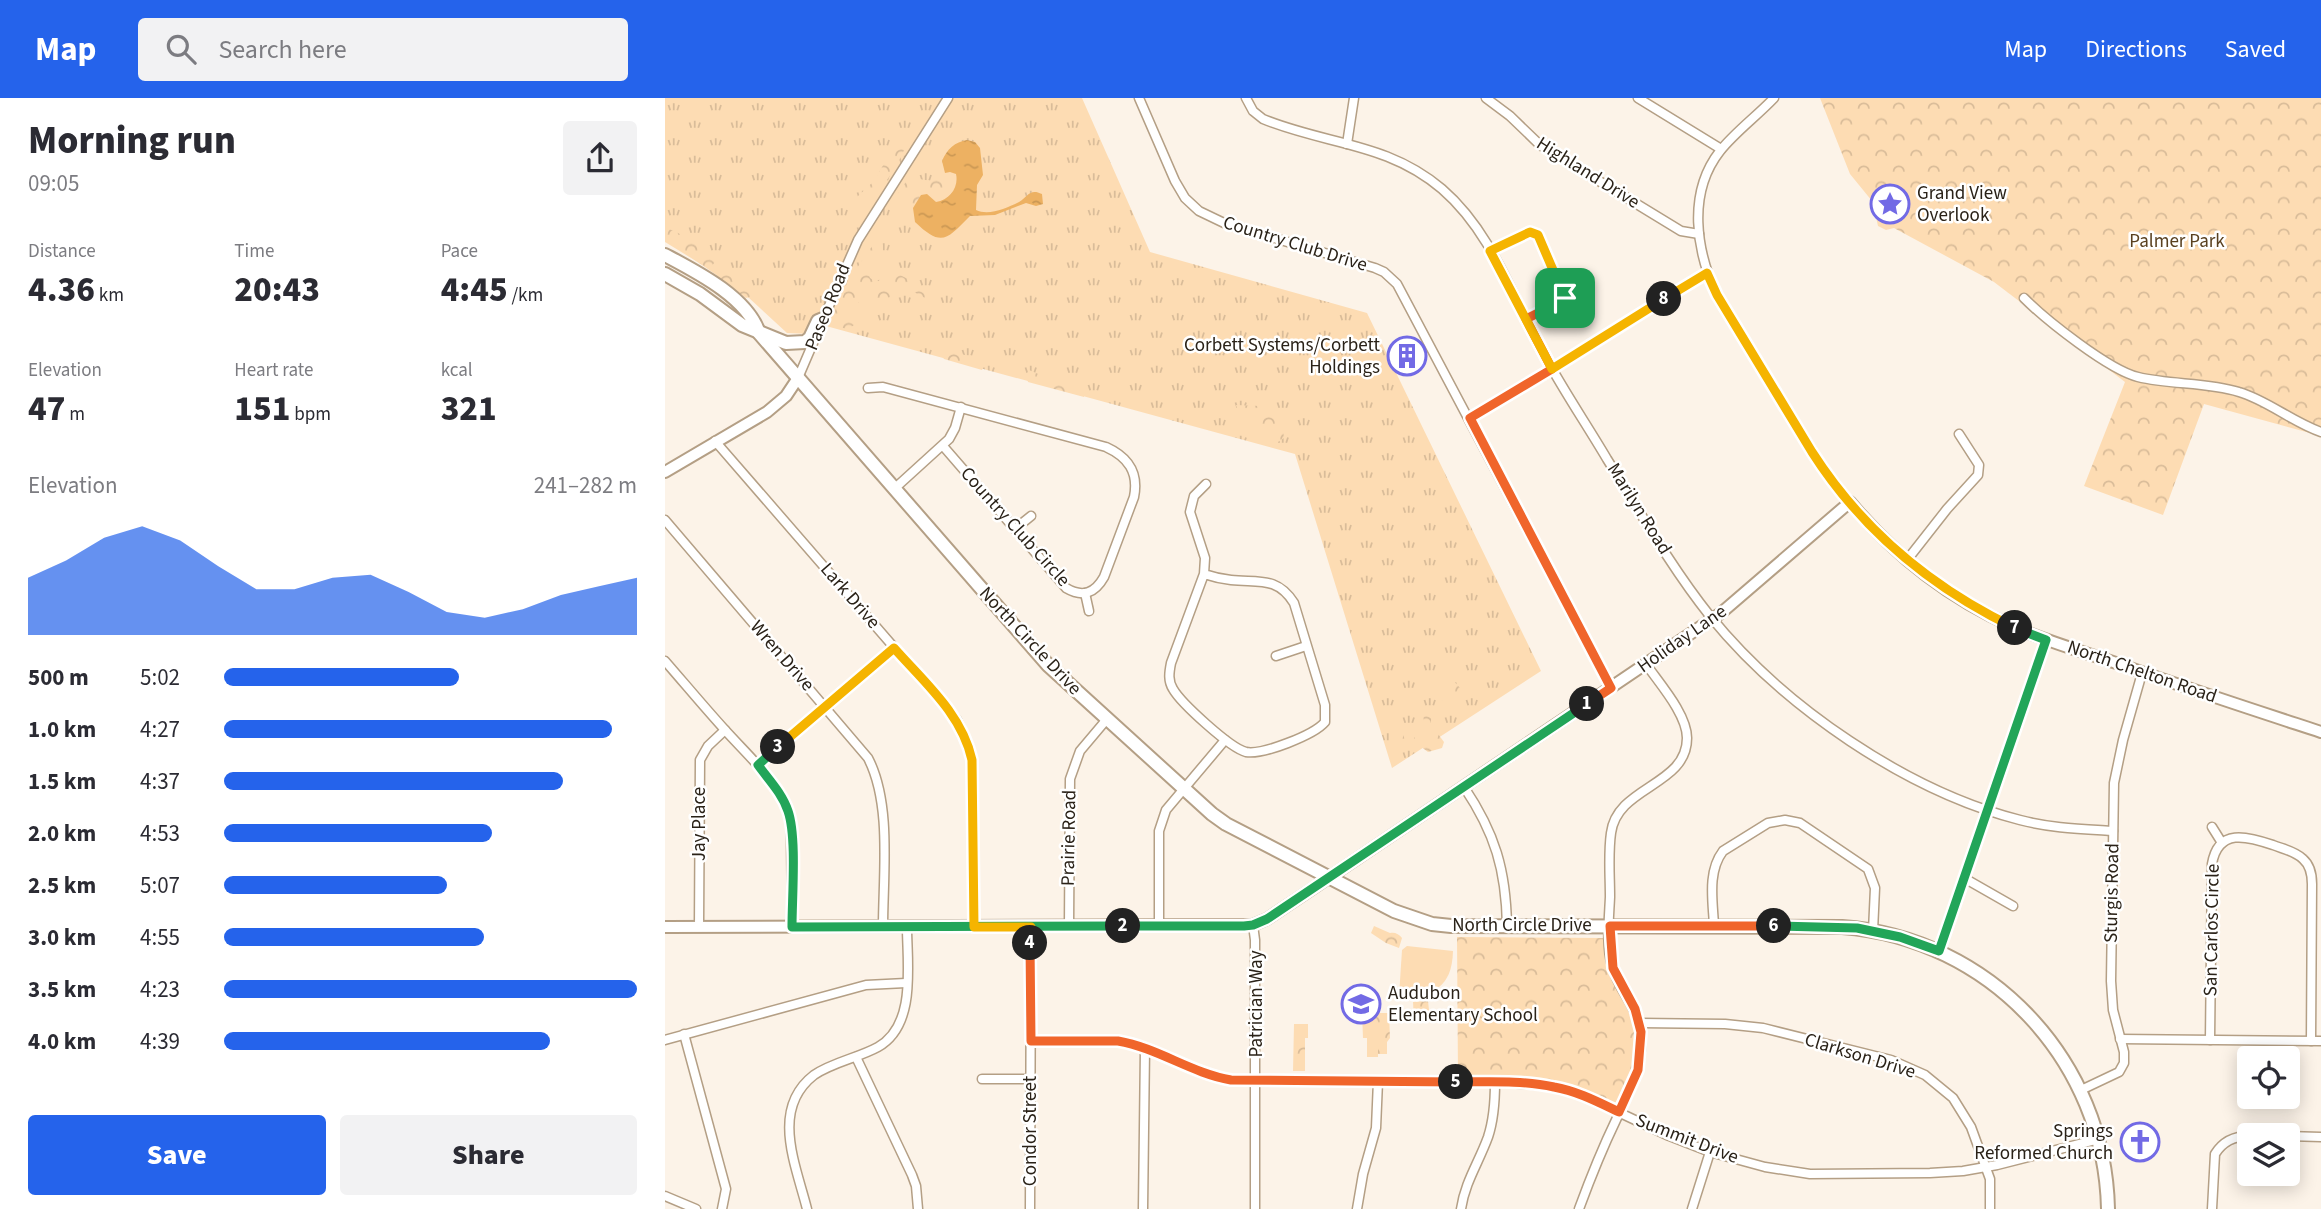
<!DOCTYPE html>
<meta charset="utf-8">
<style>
:root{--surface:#fff;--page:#f2f2f3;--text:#2b2b33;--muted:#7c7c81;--accent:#2563eb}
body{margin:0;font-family:"Source Sans 3",sans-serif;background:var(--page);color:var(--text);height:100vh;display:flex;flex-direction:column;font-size:26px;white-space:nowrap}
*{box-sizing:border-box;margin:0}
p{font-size:23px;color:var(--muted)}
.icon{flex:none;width:38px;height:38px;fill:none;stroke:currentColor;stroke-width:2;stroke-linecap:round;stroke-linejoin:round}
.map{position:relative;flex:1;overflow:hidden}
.side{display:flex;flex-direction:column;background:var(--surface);width:665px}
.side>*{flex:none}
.fabs{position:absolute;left:1572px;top:948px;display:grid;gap:14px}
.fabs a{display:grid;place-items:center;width:63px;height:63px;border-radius:7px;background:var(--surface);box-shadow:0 4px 18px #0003;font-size:35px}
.pin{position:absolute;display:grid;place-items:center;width:60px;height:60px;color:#fff;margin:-30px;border-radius:14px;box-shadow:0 4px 10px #0006}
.km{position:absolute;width:35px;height:35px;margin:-18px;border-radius:50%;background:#222;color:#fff;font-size:19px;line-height:35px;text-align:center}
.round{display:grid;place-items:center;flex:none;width:74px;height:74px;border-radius:7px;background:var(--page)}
.headline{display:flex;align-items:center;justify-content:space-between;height:119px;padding:0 28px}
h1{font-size:38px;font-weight:800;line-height:52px}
.metrics{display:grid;grid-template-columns:repeat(3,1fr);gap:10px;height:119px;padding:7px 28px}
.metrics div{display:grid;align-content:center}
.metrics b{font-size:35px;font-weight:800}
.metrics small{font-size:19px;font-weight:400}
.metrics p{font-size:19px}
.chart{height:196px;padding:14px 28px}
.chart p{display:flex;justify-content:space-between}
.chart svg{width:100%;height:126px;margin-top:7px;fill:var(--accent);opacity:.7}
.action{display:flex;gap:14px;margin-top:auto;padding:14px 28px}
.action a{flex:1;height:80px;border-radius:7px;background:var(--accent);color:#fff;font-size:28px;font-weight:800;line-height:80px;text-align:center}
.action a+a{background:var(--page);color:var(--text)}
ul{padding:0 28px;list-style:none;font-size:23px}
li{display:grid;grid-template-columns:112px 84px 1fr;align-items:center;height:52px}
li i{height:18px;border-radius:9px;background:var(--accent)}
header{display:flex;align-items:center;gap:42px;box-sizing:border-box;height:98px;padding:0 35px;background:var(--accent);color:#fff}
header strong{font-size:33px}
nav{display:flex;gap:38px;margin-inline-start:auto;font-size:24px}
.search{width:490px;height:63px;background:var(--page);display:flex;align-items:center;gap:18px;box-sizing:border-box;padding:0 24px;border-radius:7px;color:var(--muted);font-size:26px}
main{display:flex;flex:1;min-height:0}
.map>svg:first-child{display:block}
.grass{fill:url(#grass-tufts)}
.forest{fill:url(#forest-crowns)}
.pitch{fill:#fddcb3}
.water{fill:url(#water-ripples)}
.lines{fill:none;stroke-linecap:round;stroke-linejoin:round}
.street-casing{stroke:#b49f85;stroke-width:11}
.secondary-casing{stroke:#b49f85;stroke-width:14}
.primary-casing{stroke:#b49f85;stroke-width:16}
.street{stroke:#fff;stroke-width:8}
.secondary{stroke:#fff;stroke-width:10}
.primary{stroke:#fff;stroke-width:12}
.split-1-casing{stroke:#fff;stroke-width:14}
.split-2-casing{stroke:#fff;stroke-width:14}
.split-3-casing{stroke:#fff;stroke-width:14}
.split-4-casing{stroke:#fff;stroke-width:14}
.split-5-casing{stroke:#fff;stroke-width:14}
.split-6-casing{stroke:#fff;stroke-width:14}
.split-7-casing{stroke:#fff;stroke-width:14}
.split-8-casing{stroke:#fff;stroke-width:14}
.split-9-casing{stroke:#fff;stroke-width:14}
.split-1{stroke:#f0652b;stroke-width:9}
.split-2{stroke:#22a559;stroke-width:9}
.split-3{stroke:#22a559;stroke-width:9}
.split-4{stroke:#f5b400;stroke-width:9}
.split-5{stroke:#f0652b;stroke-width:9}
.split-6{stroke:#f0652b;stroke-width:9}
.split-7{stroke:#22a559;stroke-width:9}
.split-8{stroke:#f5b400;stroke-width:9}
.split-9{stroke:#f5b400;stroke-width:9}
.labels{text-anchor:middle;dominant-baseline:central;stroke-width:5;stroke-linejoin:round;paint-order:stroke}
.street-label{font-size:19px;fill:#2a2218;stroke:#fff}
.poi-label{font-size:19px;fill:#2a2218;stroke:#fff;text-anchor:start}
.park-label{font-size:19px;fill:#5a4120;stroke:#fff}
</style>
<header>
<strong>Map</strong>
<div class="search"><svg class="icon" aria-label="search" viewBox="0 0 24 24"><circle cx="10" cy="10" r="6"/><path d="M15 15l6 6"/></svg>Search here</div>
<nav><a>Map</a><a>Directions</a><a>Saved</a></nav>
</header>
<main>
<section class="side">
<div class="headline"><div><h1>Morning run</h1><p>09:05</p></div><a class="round"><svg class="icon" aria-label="share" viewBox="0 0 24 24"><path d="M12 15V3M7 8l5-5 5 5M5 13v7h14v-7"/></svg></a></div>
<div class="metrics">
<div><p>Distance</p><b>4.36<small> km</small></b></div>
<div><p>Time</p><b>20:43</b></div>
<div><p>Pace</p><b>4:45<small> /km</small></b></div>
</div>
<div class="metrics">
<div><p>Elevation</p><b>47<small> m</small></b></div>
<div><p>Heart rate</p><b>151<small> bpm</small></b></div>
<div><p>kcal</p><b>321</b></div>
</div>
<div class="chart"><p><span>Elevation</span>241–282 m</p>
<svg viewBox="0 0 160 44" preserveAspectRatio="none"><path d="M0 44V24L10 18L20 10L30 6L40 11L50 20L60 28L70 28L80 24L90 23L100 29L110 36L120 38L130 35L140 30L150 27L160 24V44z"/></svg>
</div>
<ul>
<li><b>500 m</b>5:02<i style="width:57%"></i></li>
<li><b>1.0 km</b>4:27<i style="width:94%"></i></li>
<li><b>1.5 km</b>4:37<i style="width:82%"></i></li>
<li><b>2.0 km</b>4:53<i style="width:65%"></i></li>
<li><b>2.5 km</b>5:07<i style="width:54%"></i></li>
<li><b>3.0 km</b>4:55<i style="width:63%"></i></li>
<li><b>3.5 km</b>4:23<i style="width:100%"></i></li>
<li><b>4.0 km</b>4:39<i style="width:79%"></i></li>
</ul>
<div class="action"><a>Save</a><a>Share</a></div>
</section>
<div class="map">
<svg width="1656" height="1111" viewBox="0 0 1656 1111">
<defs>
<pattern id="grass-tufts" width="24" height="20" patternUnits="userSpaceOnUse" patternTransform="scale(1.75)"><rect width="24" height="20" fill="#fddcb3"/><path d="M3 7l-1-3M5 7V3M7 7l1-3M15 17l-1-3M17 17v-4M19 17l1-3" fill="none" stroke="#d9bc99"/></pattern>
<pattern id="forest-crowns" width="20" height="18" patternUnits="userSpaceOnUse" patternTransform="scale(1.75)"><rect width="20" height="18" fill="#fddcb3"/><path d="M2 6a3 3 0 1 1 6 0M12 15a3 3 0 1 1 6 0" fill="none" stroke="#d9bc99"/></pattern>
<pattern id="water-ripples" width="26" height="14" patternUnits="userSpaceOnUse" patternTransform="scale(1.75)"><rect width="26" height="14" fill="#edb162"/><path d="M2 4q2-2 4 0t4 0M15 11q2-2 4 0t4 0" fill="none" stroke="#cb9854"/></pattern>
</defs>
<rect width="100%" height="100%" fill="#fcf3e8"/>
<path class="grass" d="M0 0H417L485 154 702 215 876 573 727 670 630 356 150 225 144 236 122 235 84 200 0 141Z"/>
<g class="forest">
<path d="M1155 0H1656V338L1539 306 1498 417 1419 388 1460 284 1329 184 1229 130 1221 132 1213 128 1211 119 1216 114 1185 76Z"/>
<path d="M242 38C242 58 219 83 210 103L199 108 192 99 209 83 232 43Z"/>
<path d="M280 56 277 63 280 75 291 76C294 90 285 102 271 104L267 98 251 103 248 110 236 107 229 102 246 76 255 81 265 83 269 80 274 60Z"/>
<path d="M0 126 2 130 15 136 22 143 33 141 45 151 40 158 43 162 46 159 50 164 44 171 0 144Z"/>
<path d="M210 144 218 147V153L203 173 205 180 212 184 227 173 241 180 247 178 252 182 256 188 273 193V202C258 203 251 193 239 189L233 198C210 200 212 210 186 203L180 207 175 206 185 180Z"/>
<path d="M54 168C62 171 63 174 69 179 77 185 84 185 89 194L88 198 81 200 52 180 51 171Z"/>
<path d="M172 208 186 217 189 227 183 231 164 227Z"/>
<path d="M280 252 312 260 319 268 317 272 279 261 276 255Z"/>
<path d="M364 272 394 285 398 283 419 294V299L363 284 361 277Z"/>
<path d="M571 307 595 308 617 323 619 340 613 344H601L592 336 593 330 575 319Z"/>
<path d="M785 579 796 591 776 603 770 601V591Z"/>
<path d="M759 614H767L765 630 773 636 779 644 777 650 763 654 751 645 749 640 758 630Z"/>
<path d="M729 630 736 631 742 648 738 651H734L725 643V636Z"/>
<path d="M709 828 725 835C730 834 734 836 737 840L734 850 721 845 706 835Z"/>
<path d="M792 839 939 840C940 851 940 862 943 872 948 888 959 902 965 917 976 947 970 980 952 1006L897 985 868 980 793 978Z"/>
<path d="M763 903 765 921 749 922 748 904Z"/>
<path d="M697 915H724L725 940 722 944V956H713V940H698Z"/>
<path d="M629 926H643V940H640V973H628Z"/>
</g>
<g class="pitch">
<path d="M742 848 788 853C787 890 768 898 734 898L737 852Z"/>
<rect x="702" y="940" width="11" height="19"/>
</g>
<path class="water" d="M302 42 310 44 315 50 318 77 312 87 311 112C324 118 342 110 354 104 363 98 365 90 377 96L378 106 371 108 361 105 330 117 305 118C282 141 277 150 250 124L248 110 256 97 262 96 271 104C285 102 294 89 291 76L285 74 280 75 277 63C282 51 290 44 302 42Z"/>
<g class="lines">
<defs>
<g id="street">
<path d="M474 0 510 83 520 100 534 113 559 125 710 170 719 174 732 186 946 590"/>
<path d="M581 0 588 13 598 21C661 47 722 44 777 91 828 135 849 203 881 260 900 295 922 327 942 361 975 414 1006 469 1045 518 1118 608 1241 693 1355 722 1385 730 1416 731 1448 733"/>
<path d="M821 0 845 18 875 47 1016 133 1034 136"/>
<path d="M973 0 1056 51"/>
<path d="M1109 0C1092 18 1070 34 1055 53 1022 95 1031 153 1052 197L1158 370 1185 404"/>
<path d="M682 46 689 0"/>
<path d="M826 153 865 134 873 137 900 199 897 203 861 221"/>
<path d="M1359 200C1381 222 1444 272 1473 279 1506 287 1542 284 1574 294 1602 302 1627 324 1656 334"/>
<path d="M156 226 193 142 283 0"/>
<path d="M133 280 151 238"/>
<path d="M203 290 218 289 441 349C463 359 474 374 469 399L439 479C430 495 418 500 401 490L278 348"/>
<path d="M805 320 879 277 1042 175"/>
<path d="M50 343 292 622 304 648 307 662 308 829"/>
<path d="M229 391 284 341 290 330 296 309"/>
<path d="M0 422 203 660C227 706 218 777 218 829"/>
<path d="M350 431 366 418"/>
<path d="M1242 462 1282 411 1313 377 1314 367 1294 336"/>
<path d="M539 476C548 479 557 481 566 482 593 485 612 478 629 505L660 607V624C649 637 598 657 581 654 565 650 516 605 508 591 503 583 504 575 506 565L539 476 540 460 525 414 529 398 541 386"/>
<path d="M420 495 424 513"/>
<path d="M611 558 641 548"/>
<path d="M0 563C20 586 40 610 60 632 86 661 120 689 126 728L127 829"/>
<path d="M93 667 229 550"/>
<path d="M799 689C830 735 841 772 842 828"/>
<path d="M1547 729 1557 745"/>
<path d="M1299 780 1348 808"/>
<path d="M588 827 590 842V1111"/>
<path d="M404 828 405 681 415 653 442 621"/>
<path d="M494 828V733L501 712 560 642"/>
<path d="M1049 828C1048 804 1042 774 1058 753L1103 725 1120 722 1135 725 1203 771 1210 790 1208 833"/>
<path d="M34 829 35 662 43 648 60 632"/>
<path d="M1274 853 1381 542"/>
<path d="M975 925 1060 926 1098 930 1226 962 1260 977 1288 1000 1306 1029 1325 1081V1111"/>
<path d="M19 936 61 1091 57 1111"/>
<path d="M1455 941 1656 943"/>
<path d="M0 942 201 887 241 885"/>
<path d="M1545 942 1547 766C1553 730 1582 738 1608 747 1618 751 1630 753 1638 761 1645 767 1647 777 1647 786L1646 943"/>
<path d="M366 943H453C493 950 526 976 566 982L830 984 887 988 919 998 1004 1038 1045 1054 1100 1069 1145 1076 1265 1075 1298 1073 1332 1067 1434 1041"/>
<path d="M191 959 247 1077 251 1088 253 1111"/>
<path d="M317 981H366"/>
<path d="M1416 992 1454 974 1459 965V954L1448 912 1446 883 1449 685 1458 642 1477 575"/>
<path d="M1622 1038 1656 1039"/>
<path d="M0 1098 31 1111"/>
<path d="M142 1111C131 1067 105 1011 149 977 168 964 193 960 213 949 252 927 242 866 242 829"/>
<path d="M365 1111 366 829"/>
<path d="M478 1111 480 950"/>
<path d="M692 1111 698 1076 711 1030 713 983"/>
<path d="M796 1111C800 1084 814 1064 823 1039 829 1021 830 1003 830 984"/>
<path d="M914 1111C925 1081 937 1051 951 1022 963 996 977 972 976 942 975 908 955 897 947 868 941 847 944 821 945 799 945 778 943 756 946 735 952 688 1022 688 1022 640 1022 616 994 585 981 566"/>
<path d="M1027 1111 1045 1054"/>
<path d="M1547 1111 1550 1056C1558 1043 1569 1038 1584 1038"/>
</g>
<g id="secondary">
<path d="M0 374 102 314 121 298 133 280"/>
<path d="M0 829 588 827 602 821 653 787 1056 515 1185 404C1230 458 1285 501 1349 529 1383 544 1419 554 1454 566 1521 590 1589 612 1656 634"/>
</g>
<g id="primary">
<path d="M0 157C32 174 82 199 94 235L383 567 547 716 561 726 729 813 767 826 786 828 1177 829C1325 840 1440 963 1443 1111"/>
<path d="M0 176 35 196 77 227 121 245 140 244 145 240 153 223 158 221"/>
</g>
</defs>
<use href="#street" class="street-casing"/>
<use href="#secondary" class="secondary-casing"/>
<use href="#primary" class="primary-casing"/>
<use href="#street" class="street"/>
<use href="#secondary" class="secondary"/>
<use href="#primary" class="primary"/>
</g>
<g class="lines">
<defs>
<path id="split-1" d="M900 200 897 203 861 221 887 271 805 320 946 590 922 606"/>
<path id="split-2" d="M458 828H579L588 827 602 821 922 606"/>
<path id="split-3" d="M113 649 93 667C103 681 117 695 123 713 132 739 127 799 127 829L458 828"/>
<path id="split-4" d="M113 649 229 550C259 584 297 616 307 662L309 829H366L365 845"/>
<path id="split-5" d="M365 845 366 943H453C493 950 526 975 566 982L791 984"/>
<path id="split-6" d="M791 984C823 984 857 982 889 989 912 993 933 1004 954 1014L973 972 976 934 970 911 948 870 945 828H1109"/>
<path id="split-7" d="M1109 828 1192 830 1235 839 1274 853 1381 542 1350 530"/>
<path id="split-8" d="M999 201 1042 175 1052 197 1147 354C1197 432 1267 490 1350 530"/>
<path id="split-9" d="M900 200 873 137 865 134 825 153 887 271 999 201"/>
</defs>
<use href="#split-1" class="split-1-casing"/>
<use href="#split-2" class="split-2-casing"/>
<use href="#split-3" class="split-3-casing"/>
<use href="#split-4" class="split-4-casing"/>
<use href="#split-5" class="split-5-casing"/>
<use href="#split-6" class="split-6-casing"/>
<use href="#split-7" class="split-7-casing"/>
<use href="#split-8" class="split-8-casing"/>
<use href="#split-9" class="split-9-casing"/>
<use href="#split-1" class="split-1"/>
<use href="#split-2" class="split-2"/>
<use href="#split-3" class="split-3"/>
<use href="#split-4" class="split-4"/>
<use href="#split-5" class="split-5"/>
<use href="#split-6" class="split-6"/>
<use href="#split-7" class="split-7"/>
<use href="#split-8" class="split-8"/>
<use href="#split-9" class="split-9"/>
</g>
<defs>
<symbol id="sight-ring" viewBox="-11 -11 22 22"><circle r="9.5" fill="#fff" stroke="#726ae5" stroke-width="1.5"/><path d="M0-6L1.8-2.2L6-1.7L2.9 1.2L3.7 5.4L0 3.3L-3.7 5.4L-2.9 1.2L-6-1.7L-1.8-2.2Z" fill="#726ae5"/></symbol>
<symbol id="building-ring" viewBox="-11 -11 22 22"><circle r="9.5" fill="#fff" stroke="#726ae5" stroke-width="1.5"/><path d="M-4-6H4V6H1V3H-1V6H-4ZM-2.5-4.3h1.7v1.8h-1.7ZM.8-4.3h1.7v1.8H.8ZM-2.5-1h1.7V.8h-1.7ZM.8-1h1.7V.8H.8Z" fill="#726ae5"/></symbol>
<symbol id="school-ring" viewBox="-11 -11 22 22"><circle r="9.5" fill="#fff" stroke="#726ae5" stroke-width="1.5"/><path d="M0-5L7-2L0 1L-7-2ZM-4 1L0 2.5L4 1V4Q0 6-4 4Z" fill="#726ae5"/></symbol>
<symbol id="church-ring" viewBox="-11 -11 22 22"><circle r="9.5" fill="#fff" stroke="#726ae5" stroke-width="1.5"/><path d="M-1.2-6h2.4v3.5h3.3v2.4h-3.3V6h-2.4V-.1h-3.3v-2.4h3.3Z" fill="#726ae5"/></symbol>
</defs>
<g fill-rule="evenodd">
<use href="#sight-ring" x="1203" y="84" width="44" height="44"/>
<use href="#building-ring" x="720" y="236" width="44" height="44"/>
<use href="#school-ring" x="674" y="884" width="44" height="44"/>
<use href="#church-ring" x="1453" y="1022" width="44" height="44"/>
</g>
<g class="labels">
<g class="street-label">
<text transform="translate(923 75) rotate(32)">Highland Drive</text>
<text transform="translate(630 146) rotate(17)">Country Club Drive</text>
<text transform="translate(163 209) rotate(-68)">Paseo Road</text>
<text transform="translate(974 411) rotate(58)">Marilyn Road</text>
<text transform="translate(350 429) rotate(48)">Country Club Circle</text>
<text transform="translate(185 498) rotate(49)">Lark Drive</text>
<text transform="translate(1017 541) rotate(-35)">Holiday Lane</text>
<text transform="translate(365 543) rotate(47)">North Circle Drive</text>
<text transform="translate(117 558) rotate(49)">Wren Drive</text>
<text transform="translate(1477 574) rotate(19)">North Chelton Road</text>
<text transform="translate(34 726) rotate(-90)">Jay Place</text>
<text transform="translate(404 740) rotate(-89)">Prairie Road</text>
<text transform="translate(1447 795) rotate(-89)">Sturgis Road</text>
<text x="857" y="827">North Circle Drive</text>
<text transform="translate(1547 832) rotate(-89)">San Carlos Circle</text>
<text transform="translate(591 906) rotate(-90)">Patrician Way</text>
<text transform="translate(1195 958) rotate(17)">Clarkson Drive</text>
<text transform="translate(365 1033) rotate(-90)">Condor Street</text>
<text transform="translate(1022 1041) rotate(21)">Summit Drive</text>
</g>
<g class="poi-label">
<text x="1252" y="95">Grand View<tspan x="1252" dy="22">Overlook</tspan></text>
<text x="715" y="247" text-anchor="end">Corbett Systems/Corbett<tspan x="715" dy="22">Holdings</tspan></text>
<text x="723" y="895">Audubon<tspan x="723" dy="22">Elementary School</tspan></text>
<text x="1448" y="1033" text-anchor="end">Springs<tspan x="1448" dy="22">Reformed Church</tspan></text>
</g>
<g class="park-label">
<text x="1512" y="143">Palmer Park</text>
</g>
</g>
</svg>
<div class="fabs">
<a><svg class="icon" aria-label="locate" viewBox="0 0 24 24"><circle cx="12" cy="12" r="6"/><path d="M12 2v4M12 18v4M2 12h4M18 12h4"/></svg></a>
<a><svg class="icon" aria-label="layers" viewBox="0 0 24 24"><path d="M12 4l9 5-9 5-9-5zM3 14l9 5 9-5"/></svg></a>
</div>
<div class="pin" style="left:900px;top:200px;background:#1e9e55"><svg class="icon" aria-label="arrive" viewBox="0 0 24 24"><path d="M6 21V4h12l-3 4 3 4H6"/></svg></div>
<b class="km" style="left:922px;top:606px">1</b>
<b class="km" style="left:458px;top:828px">2</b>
<b class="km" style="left:113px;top:649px">3</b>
<b class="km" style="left:365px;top:845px">4</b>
<b class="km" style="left:791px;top:984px">5</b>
<b class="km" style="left:1109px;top:828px">6</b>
<b class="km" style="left:1350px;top:530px">7</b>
<b class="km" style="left:999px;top:201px">8</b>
</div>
</main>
